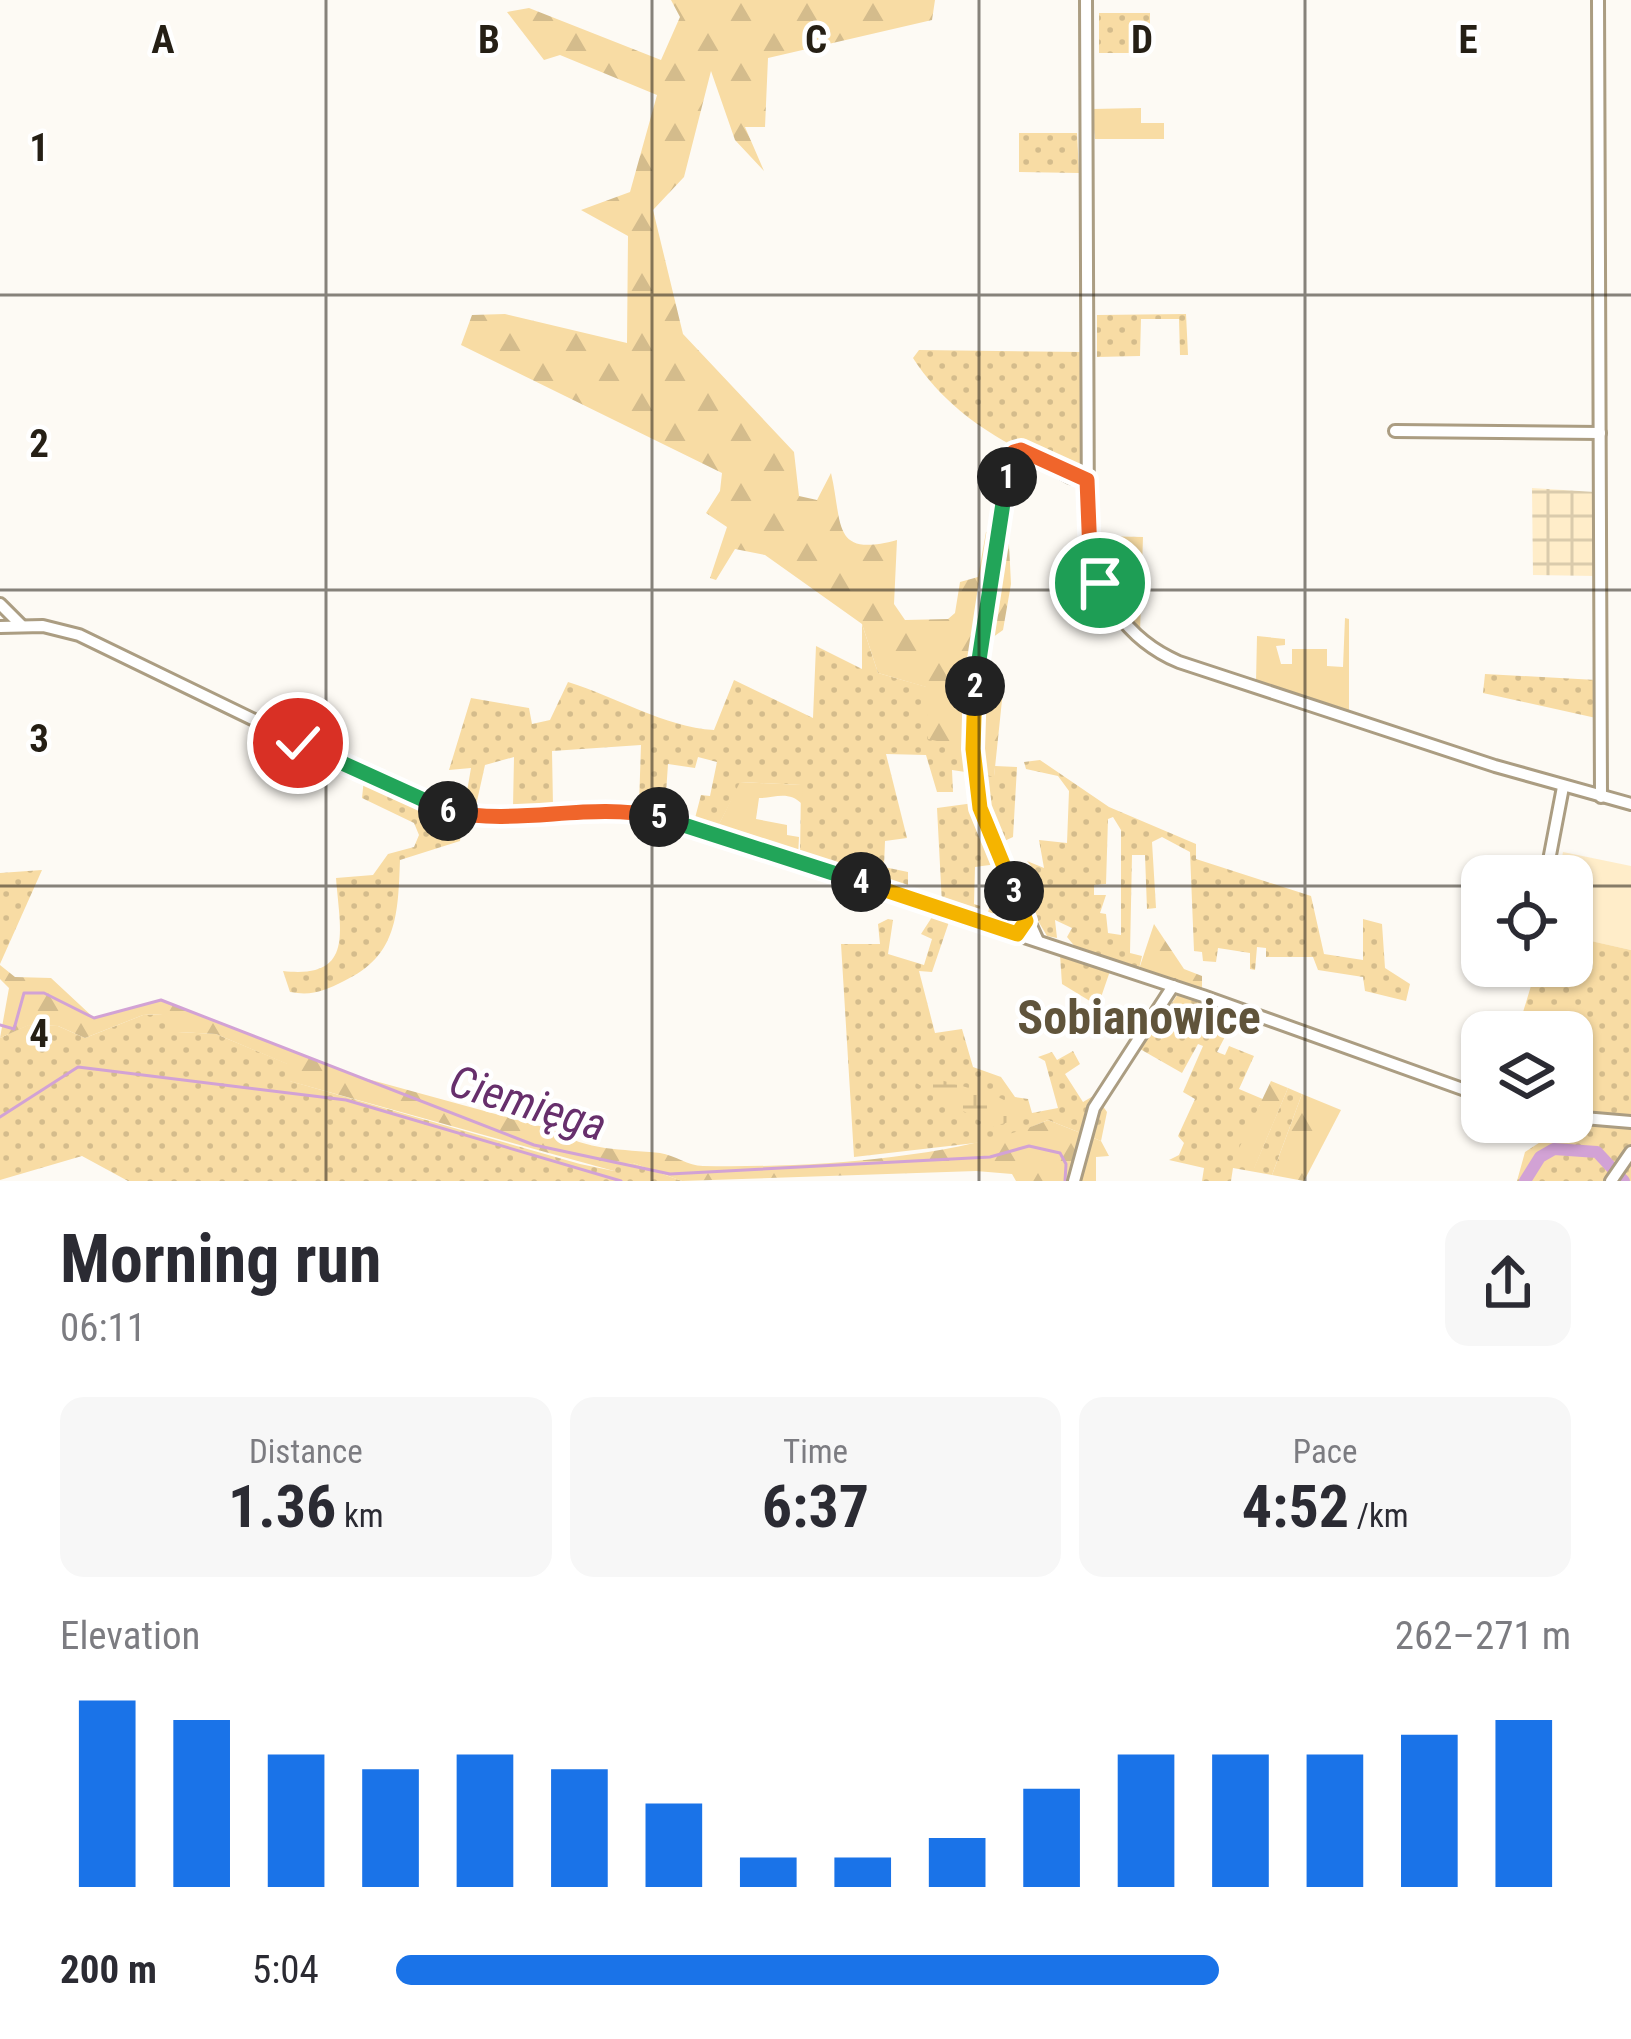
<!DOCTYPE html>
<meta charset="utf-8">
<style>
:root{--surface:#fff;--page:#f7f7f7;--text:#2b2b33;--muted:#7c7c81;--accent:#1a73e8}
body{margin:0;font-family:"Roboto Condensed",sans-serif;background:var(--page);color:var(--text);height:100vh;display:flex;flex-direction:column;font-size:45px;white-space:nowrap}
*{box-sizing:border-box;margin:0}
p{font-size:39px;color:var(--muted)}
.icon{flex:none;width:66px;height:66px;fill:none;stroke:currentColor;stroke-width:2;stroke-linecap:round;stroke-linejoin:round}
.map{position:relative;height:1181px;overflow:hidden}
.sheet{display:flex;flex-direction:column;background:var(--surface);flex:1}
.sheet>*{flex:none}
.buttons{position:absolute;left:1461px;top:855px;display:grid;gap:24px}
.buttons a{display:grid;place-items:center;width:132px;height:132px;border-radius:24px;background:var(--surface);box-shadow:0 3px 9px #0004;font-size:60px}
.pin{position:absolute;display:grid;place-items:center;width:102px;height:102px;color:#fff;margin:-51px;border:6px solid #fff;border-radius:50%;box-shadow:0 3px 12px #0007}
.km{position:absolute;width:60px;height:60px;margin:-30px;border-radius:50%;background:#222;color:#fff;font-size:33px;line-height:60px;text-align:center}
.round{display:grid;place-items:center;flex:none;width:126px;height:126px;border-radius:24px;background:var(--page)}
.overview{display:flex;align-items:center;justify-content:space-between;height:204px;padding:0 60px}
h1{font-size:66px;font-weight:700;line-height:90px}
.stats{display:grid;grid-template-columns:repeat(3,1fr);gap:18px;height:204px;padding:12px 60px}
.stats div{display:grid;align-content:center;border-radius:24px;background:var(--page);text-align:center}
.stats b{font-size:60px;font-weight:700}
.stats small{font-size:33px;font-weight:400}
.stats p{font-size:33px}
.chart{height:336px;padding:24px 60px}
.chart p{display:flex;justify-content:space-between}
.chart svg{width:100%;height:216px;margin-top:12px;stroke:var(--accent);stroke-width:6}
ul{padding:0 60px;list-style:none;font-size:39px}
li{display:grid;grid-template-columns:192px 144px 1fr;align-items:center;height:90px}
li i{height:30px;border-radius:15px;background:var(--accent)}
.map>svg:first-child{display:block}
.built{fill:#ffedc9}
.industrial{fill:url(#industrial-grid)}
.grass{fill:url(#grass-dots);fill-rule:evenodd}
.forest{fill:url(#forest-firs)}
.wetland{fill:url(#wetland-marsh)}
.garden{fill:#f8dca4}
.lines{fill:none;stroke-linecap:round;stroke-linejoin:round}
.stream{stroke:#d2a2d5;stroke-width:3}
.river{stroke:#d2a2d5;stroke-width:12}
.minor-casing{stroke:#ab9d82;stroke-width:16}
.minor{stroke:#fff;stroke-width:10}
.split-1-casing{stroke:#fff;stroke-width:24}
.split-2-casing{stroke:#fff;stroke-width:24}
.split-3-casing{stroke:#fff;stroke-width:24}
.split-4-casing{stroke:#fff;stroke-width:24}
.split-5-casing{stroke:#fff;stroke-width:24}
.split-6-casing{stroke:#fff;stroke-width:24}
.split-7-casing{stroke:#fff;stroke-width:24}
.split-1{stroke:#f0652b;stroke-width:15}
.split-2{stroke:#22a559;stroke-width:15}
.split-3{stroke:#f5b400;stroke-width:15}
.split-4{stroke:#f5b400;stroke-width:15}
.split-5{stroke:#22a559;stroke-width:15}
.split-6{stroke:#f0652b;stroke-width:15}
.split-7{stroke:#22a559;stroke-width:15}
.grid{fill:none;stroke:#251f15;stroke-width:3;stroke-opacity:0.55}
.labels{text-anchor:middle;dominant-baseline:central;stroke-width:9;stroke-linejoin:round;paint-order:stroke}
.water-label{font-size:45px;font-style:italic;fill:#672f6c;stroke:#fff}
.quarter-label{font-size:48px;font-weight:bold;fill:#60543b;stroke:#fff}
.grid-label{font-size:39px;text-anchor:middle;font-weight:bold;fill:#251f15;stroke:#fff;stroke-width:9;stroke-linejoin:round;paint-order:stroke}
</style>
<div class="map">
<svg width="1631" height="1181" viewBox="0 0 1631 1181">
<defs>
<pattern id="industrial-grid" width="8" height="8" patternUnits="userSpaceOnUse" patternTransform="scale(3)"><rect width="8" height="8" fill="#ffedc9"/><path d="M0 4h8M4 0v8" fill="none" stroke="#dacbac"/></pattern>
<pattern id="grass-dots" width="8" height="8" patternUnits="userSpaceOnUse" patternTransform="scale(3)"><rect width="8" height="8" fill="#f8dca4"/><path d="M2 2h.1M6 6h.1" fill="none" stroke="#d4bc8c" stroke-width="1.8" stroke-linecap="round"/></pattern>
<pattern id="forest-firs" width="22" height="20" patternUnits="userSpaceOnUse" patternTransform="scale(3)"><rect width="22" height="20" fill="#f8dca4"/><path d="M5 1l3.5 6h-7zM16 11l3.5 6h-7z" fill="#d4bc8c"/></pattern>
<pattern id="wetland-marsh" width="20" height="14" patternUnits="userSpaceOnUse" patternTransform="scale(3)"><rect width="20" height="14" fill="#f8dca4"/><path d="M1 5h8M5 5V1M11 12h8M15 12V8" fill="none" stroke="#d4bc8c"/></pattern>
</defs>
<rect width="100%" height="100%" fill="#fdfaf4"/>
<path class="built" d="M1563 852 1631 866V950L1572 937V876H1558Z"/>
<path class="industrial" d="M1532 488 1595 492 1596 576 1533 575Z"/>
<g class="grass">
<rect x="1099" y="13" width="51" height="40"/>
<path d="M1019 133H1077L1079 173 1019 172Z"/>
<path d="M1186 314 1188 355H1180L1179 319H1141L1140 356 1097 357V315Z"/>
<path d="M919 350 1083 352 1082 477C1017 452 952 419 913 358Z"/>
<path d="M1095 536 1143 537 1140 632C1114 603 1099 575 1095 536Z"/>
<path d="M862 624 878 673 927 687 994 776 995 766 1017 767 1013 837 998 844 985 813 979 774 952 770 953 792H937L926 755 886 754 907 838 885 841 884 867 908 872V892L800 857 801 785 741 782 716 830 694 822 701 795 710 796 717 762 698 757 695 768 668 764 665 808 639 805 641 745 552 751 553 806 513 807 514 757 485 765 475 810 464 809 471 768 449 770 471 698 529 708 532 724 550 720 568 682C617 697 664 727 714 730L734 680 813 718 816 646 862 669Z"/>
<path d="M1485 674 1596 680V718L1483 693Z"/>
<path d="M1040 760 1109 807 1196 844V859L1311 896 1324 954 1363 960V919L1382 924 1385 968 1410 984 1406 1001 1365 991 1363 977 1318 970 1313 957H1266V948L1257 947 1255 970 1250 969V953L1218 948 1216 962 1203 961 1202 952 1194 951 1190 852 1162 837 1152 842 1156 908 1147 909 1145 855H1132L1130 953 1142 956 1139 969 1077 949 1067 937 1072 928 1055 920 1057 938 1047 936 1018 887 1035 871 1027 861 1044 868 1039 840 1067 843 1069 791 1058 776 1026 769 1024 762ZM1113 817 1121 830V935L1108 933 1106 914 1100 913 1106 895H1094V885L1106 884 1108 819Z"/>
<path d="M364 779 463 818 460 841 400 860C398 913 398 956 344 981 324 991 312 996 290 992L283 971C355 979 340 932 336 878L373 875 388 854 414 847 419 835 414 823 362 798Z"/>
<path d="M974 803 997 864 975 867 974 904 980 906 979 914 987 916 990 905 994 915 1005 917 1007 905 1016 902 1019 927 942 904 937 808Z"/>
<path d="M42 870 0 964V873Z"/>
<path d="M934 914 950 919 932 972 919 971 935 1033 962 1029 973 1067 1001 1077 1015 1097 1028 1099 1032 1113 1058 1108 1045 1061 1038 1057 1052 1052 1057 1060 1073 1051 1080 1064 1065 1074 1083 1102 1095 1095 1107 1112 1101 1141 1048 1120 1001 1140 854 1157 841 944H880L878 924 888 919 893 920 888 954 924 965 932 939 921 934Z"/>
<path d="M1572 914 1579 915 1573 937 1631 950V1118L1572 1114V1032H1517L1537 966H1572Z"/>
<path d="M1060 955 1110 971 1098 1006 1062 984Z"/>
<path d="M1178 994 1218 1007 1215 1015 1227 1020 1232 1014 1244 1019 1239 1032 1229 1029 1217 1052 1225 1055 1229 1046 1254 1056 1239 1089 1265 1100 1259 1106 1254 1168 1288 1088 1302 1094 1272 1175 1233 1168 1231 1181H1202L1204 1168 1169 1160 1179 1155 1184 1143 1178 1136 1195 1099 1183 1092 1203 1046 1198 1044 1182 1073 1140 1049Z"/>
<path d="M163 1014 178 1032 216 1034 288 1064 290 1081 580 1164 614 1171 617 1164 633 1163 682 1181H128L82 1156 0 1180V1038L28 1025 58 1026 85 1038 143 1015Z"/>
<path d="M1551 1124 1631 1127V1181H1517L1525 1152 1548 1137Z"/>
</g>
<g class="forest">
<path d="M671 0H935L932 20 768 58 765 127H745L764 171 735 140 711 71 684 177 653 210 683 334 794 452 799 496 817 500 831 473C843 524 831 558 897 540L894 604 905 620 948 619 955 613 960 582 978 577 986 532 1008 525 1011 584 1003 630 989 640 983 677 1004 681 994 777 979 773 968 748 928 739 926 687 878 673 862 624 765 555 735 549 716 580 710 578 727 527 706 513 720 491 722 473 461 345 472 315 505 314 627 343 628 236 581 210 630 192 657 95 560 55 544 60 507 12 529 8 661 60 680 17Z"/>
<path d="M1154 924 1184 969 1202 976V990L1139 969Z"/>
<path d="M0 965 15 977 51 978 94 1018 161 1000 353 1075 554 1130C587 1151 622 1149 660 1153 675 1155 688 1166 703 1166 804 1168 957 1159 1048 1120L1101 1141 1109 1156 1096 1157V1181H1016L1012 1174 976 1171 682 1181 633 1163 618 1164 614 1171 289 1081 287 1064 216 1034 177 1032 162 1014 143 1015 85 1038 58 1026 29 1025 0 1038 9 988 0 979Z"/>
<path d="M1271 1081 1288 1088 1254 1169 1232 1163Z"/>
<path d="M1302 1094 1341 1110 1304 1181 1272 1175Z"/>
</g>
<path class="wetland" d="M919 1074 994 1095 1024 1110 1025 1118 990 1127 908 1078Z"/>
<g class="garden">
<path d="M1141 108V123H1164V139H1095L1092 109Z"/>
<path d="M1345 618 1349 619V712L1256 682 1257 636 1285 639V645L1276 646 1281 664H1292V649H1327V666L1343 667Z"/>
<path d="M740 782 802 785 803 805C788 789 773 799 759 798L756 819 787 825V835L799 837 798 856 716 830Z"/>
</g>
<g class="lines">
<g class="stream">
<path d="M0 1025 14 1029 24 993H44L94 1018 161 1000 534 1145 670 1174 990 1157 1029 1146 1060 1153 1066 1164 1065 1181"/>
<path d="M0 1117 78 1067 346 1100 621 1181"/>
</g>
<path class="river" d="M1525 1181 1540 1157 1554 1149 1597 1152 1624 1181"/>
<defs>
<g id="minor">
<path d="M1086 0 1088 536C1094 592 1127 640 1179 662L1495 766 1631 804"/>
<path d="M1598 0 1601 797"/>
<path d="M1395 431 1600 433"/>
<path d="M0 604 21 625"/>
<path d="M0 627 43 626 79 635 436 808C512 831 590 799 667 819L1203 996 1482 1096"/>
<path d="M1546 876 1563 787"/>
<path d="M1038 941 982 818 973 749 976 655 1014 452 1021 450 1070 477 1087 480"/>
<path d="M1572 1117 1631 1122"/>
<path d="M1074 1181 1094 1108 1173 986"/>
<path d="M1611 1181 1631 1152"/>
</g>
</defs>
<use href="#minor" class="minor-casing"/>
<use href="#minor" class="minor"/>
</g>
<g class="lines">
<defs>
<path id="split-1" d="M1007 477 1014 452 1021 450 1087 480 1090 553 1100 583"/>
<path id="split-2" d="M975 686 1007 477"/>
<path id="split-3" d="M975 686 973 749 980 808 1014 891"/>
<path id="split-4" d="M861 882 1017 934 1026 921 1014 891"/>
<path id="split-5" d="M659 817 861 882"/>
<path id="split-6" d="M448 811C518 827 588 801 659 817"/>
<path id="split-7" d="M298 743 448 811"/>
</defs>
<use href="#split-1" class="split-1-casing"/>
<use href="#split-2" class="split-2-casing"/>
<use href="#split-3" class="split-3-casing"/>
<use href="#split-4" class="split-4-casing"/>
<use href="#split-5" class="split-5-casing"/>
<use href="#split-6" class="split-6-casing"/>
<use href="#split-7" class="split-7-casing"/>
<use href="#split-1" class="split-1"/>
<use href="#split-2" class="split-2"/>
<use href="#split-3" class="split-3"/>
<use href="#split-4" class="split-4"/>
<use href="#split-5" class="split-5"/>
<use href="#split-6" class="split-6"/>
<use href="#split-7" class="split-7"/>
</g>
<path class="grid" d="M326 0V1181M652 0V1181M979 0V1181M1305 0V1181M0 295H1631M0 590H1631M0 886H1482M1572 886H1631"/>
<g class="labels">
<g class="water-label">
<text transform="translate(528 1103) rotate(17)">Ciemięga</text>
</g>
<g class="quarter-label">
<text x="1139" y="1017">Sobianowice</text>
</g>
</g>
<g class="grid-label">
<text x="163" y="53">A</text>
<text x="489" y="53">B</text>
<text x="816" y="53">C</text>
<text x="1142" y="53">D</text>
<text x="1468" y="53">E</text>
<text x="39" y="161">1</text>
<text x="39" y="457">2</text>
<text x="39" y="752">3</text>
<text x="39" y="1047">4</text>
</g>
</svg>
<div class="buttons">
<a><svg class="icon" aria-label="locate" viewBox="0 0 24 24"><circle cx="12" cy="12" r="6"/><path d="M12 2v4M12 18v4M2 12h4M18 12h4"/></svg></a>
<a><svg class="icon" aria-label="layers" viewBox="0 0 24 24"><path d="M12 4l9 5-9 5-9-5zM3 14l9 5 9-5"/></svg></a>
</div>
<div class="pin" style="left:1100px;top:583px;background:#1e9e55"><svg class="icon" aria-label="arrive" viewBox="0 0 24 24"><path d="M6 21V4h12l-3 4 3 4H6"/></svg></div>
<div class="pin" style="left:298px;top:743px;background:#d93025"><svg class="icon" aria-label="check" viewBox="0 0 24 24"><path d="M5 12l5 5 9-10"/></svg></div>
<b class="km" style="left:1007px;top:477px">1</b>
<b class="km" style="left:975px;top:686px">2</b>
<b class="km" style="left:1014px;top:891px">3</b>
<b class="km" style="left:861px;top:882px">4</b>
<b class="km" style="left:659px;top:817px">5</b>
<b class="km" style="left:448px;top:811px">6</b>
</div>
<section class="sheet">
<div class="overview"><div><h1>Morning run</h1><p>06:11</p></div><a class="round"><svg class="icon" aria-label="share" viewBox="0 0 24 24"><path d="M12 15V3M7 8l5-5 5 5M5 13v7h14v-7"/></svg></a></div>
<div class="stats">
<div><p>Distance</p><b>1.36<small> km</small></b></div>
<div><p>Time</p><b>6:37</b></div>
<div><p>Pace</p><b>4:52<small> /km</small></b></div>
</div>
<div class="chart"><p><span>Elevation</span>262–271 m</p>
<svg viewBox="0 0 160 44" preserveAspectRatio="none"><path d="M5 44V6M15 44V10M25 44V17M35 44V20M45 44V17M55 44V20M65 44V27M75 44V38M85 44V38M95 44V34M105 44V24M115 44V17M125 44V17M135 44V17M145 44V13M155 44V10"/></svg>
</div>
<ul>
<li><b>200 m</b>5:04<i style="width:70%"></i></li>
</ul>
</section>
